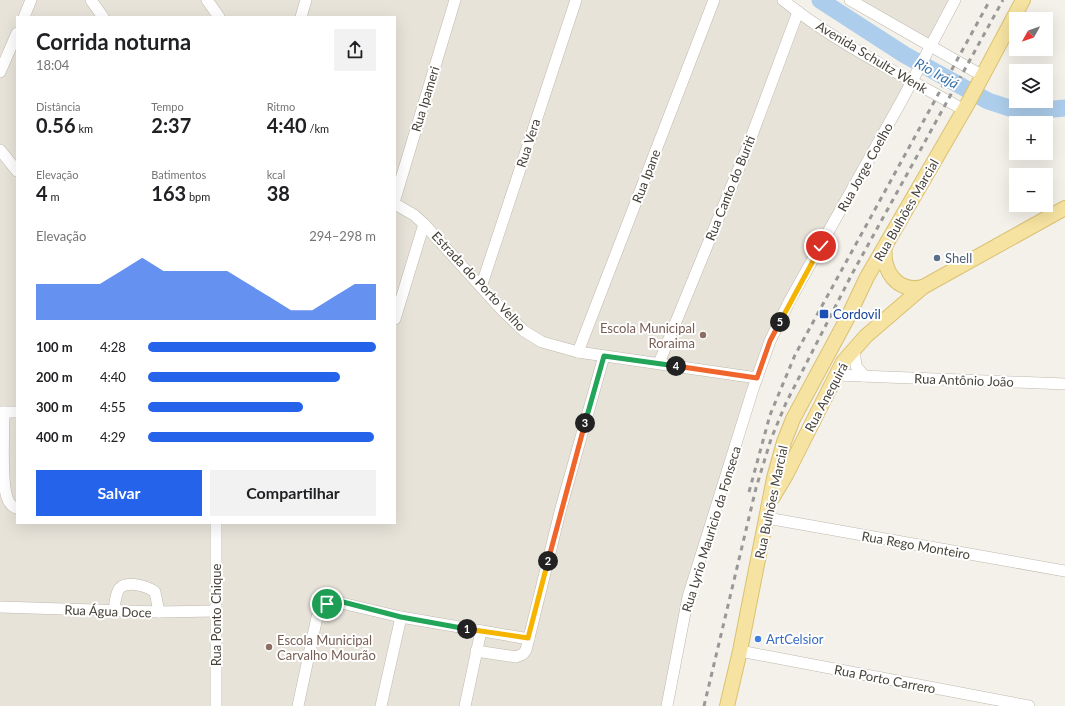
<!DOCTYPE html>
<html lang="pt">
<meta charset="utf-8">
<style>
:root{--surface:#fff;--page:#f2f2f2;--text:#202124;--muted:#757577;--accent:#2563eb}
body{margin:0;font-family:Lato,sans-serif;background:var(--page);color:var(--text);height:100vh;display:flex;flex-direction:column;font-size:15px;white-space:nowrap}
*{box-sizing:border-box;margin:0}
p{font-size:13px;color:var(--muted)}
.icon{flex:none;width:22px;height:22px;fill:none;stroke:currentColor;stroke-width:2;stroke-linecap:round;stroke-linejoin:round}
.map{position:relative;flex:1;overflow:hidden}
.side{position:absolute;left:16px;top:16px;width:380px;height:508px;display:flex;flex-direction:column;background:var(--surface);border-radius:0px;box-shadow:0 4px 16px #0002}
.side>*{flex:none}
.needle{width:26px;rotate:230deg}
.controls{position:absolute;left:1009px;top:12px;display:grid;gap:8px}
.controls a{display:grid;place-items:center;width:44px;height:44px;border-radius:0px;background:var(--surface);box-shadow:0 4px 16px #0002;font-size:20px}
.pin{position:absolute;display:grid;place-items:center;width:34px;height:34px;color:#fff;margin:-17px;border:2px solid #fff;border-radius:50%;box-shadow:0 1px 4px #0007}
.km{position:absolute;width:20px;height:20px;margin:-10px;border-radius:50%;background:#222;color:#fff;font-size:11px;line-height:20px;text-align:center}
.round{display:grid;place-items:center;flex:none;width:42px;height:42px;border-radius:0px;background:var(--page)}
.headline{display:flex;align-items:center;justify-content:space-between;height:68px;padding:0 20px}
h1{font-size:22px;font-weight:700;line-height:30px}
.figures{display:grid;grid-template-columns:repeat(3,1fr);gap:6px;height:68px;padding:4px 20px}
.figures div{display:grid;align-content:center}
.figures b{font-size:20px;font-weight:700}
.figures small{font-size:11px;font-weight:400}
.figures p{font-size:11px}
.chart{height:112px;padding:8px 20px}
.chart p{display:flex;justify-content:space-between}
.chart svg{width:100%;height:72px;margin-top:4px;fill:var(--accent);opacity:.7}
.button{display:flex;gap:8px;margin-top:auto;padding:8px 20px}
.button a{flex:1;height:46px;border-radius:0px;background:var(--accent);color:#fff;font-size:16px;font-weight:700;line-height:46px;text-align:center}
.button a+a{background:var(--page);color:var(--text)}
ul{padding:0 20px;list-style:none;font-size:13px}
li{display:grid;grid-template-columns:64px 48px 1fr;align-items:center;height:30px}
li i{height:10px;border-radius:5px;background:var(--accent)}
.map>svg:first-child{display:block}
.residential{fill:#e7e3d9;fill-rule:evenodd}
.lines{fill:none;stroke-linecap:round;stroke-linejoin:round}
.river{stroke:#accdeb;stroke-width:17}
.minor-casing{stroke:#beb9ad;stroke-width:12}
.major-casing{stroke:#dac172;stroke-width:16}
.minor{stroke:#fff;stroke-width:11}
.major{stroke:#f6e3a1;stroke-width:14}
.rail{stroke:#989898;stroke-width:3;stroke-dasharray:5 5;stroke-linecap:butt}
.split-1-casing{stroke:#fff;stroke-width:8}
.split-2-casing{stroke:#fff;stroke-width:8}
.split-3-casing{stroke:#fff;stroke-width:8}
.split-4-casing{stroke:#fff;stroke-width:8}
.split-5-casing{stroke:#fff;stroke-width:8}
.split-6-casing{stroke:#fff;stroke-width:8}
.split-1{stroke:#22a559;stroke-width:5}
.split-2{stroke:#f5b400;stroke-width:5}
.split-3{stroke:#f0652b;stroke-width:5}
.split-4{stroke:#22a559;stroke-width:5}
.split-5{stroke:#f0652b;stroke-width:5}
.split-6{stroke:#f5b400;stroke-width:5}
.service-dot{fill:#5c6f8a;stroke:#fff;stroke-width:1.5}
.transit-dot{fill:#1a4fb4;stroke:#fff;stroke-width:1.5}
.education-dot{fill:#8d6e63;stroke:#fff;stroke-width:1.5}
.shop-dot{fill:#3f7fe0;stroke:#fff;stroke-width:1.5}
.labels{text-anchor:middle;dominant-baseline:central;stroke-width:4;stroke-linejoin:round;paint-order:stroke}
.street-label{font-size:13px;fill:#474239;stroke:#fff}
.service-label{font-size:13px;fill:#4e5e75;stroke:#fff;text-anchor:start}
.transit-label{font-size:13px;fill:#164399;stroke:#fff;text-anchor:start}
.education-label{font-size:13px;fill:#785e54;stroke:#fff;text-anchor:end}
.shop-label{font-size:13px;fill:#366cbe;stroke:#fff;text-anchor:start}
.water-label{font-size:14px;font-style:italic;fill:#3a74aa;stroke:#fff}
</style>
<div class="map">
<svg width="1065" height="706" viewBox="0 0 1065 706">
<rect width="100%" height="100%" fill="#f4f1ea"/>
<g class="residential">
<path d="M0 0H783L912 81 821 246 757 378 688 597 667 706H0ZM17 17H395V523H17Z"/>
<path d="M850 0H955L930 46Z"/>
</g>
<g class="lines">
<path class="river" d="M820 0 905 55 988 101 1022 112 1065 108"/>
<defs>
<g id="minor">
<path d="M91 0 103 17"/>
<path d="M207 0 219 17"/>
<path d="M783 0C838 45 903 75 964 110"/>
<path d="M850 0 983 76"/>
<path d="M24 17 31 0"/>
<path d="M301 17 306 0"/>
<path d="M0 72 17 33"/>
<path d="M0 150 17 171"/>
<path d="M395 199 455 0"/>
<path d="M395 204 414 215 424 224 502 310 524 331 542 342 578 352 757 378"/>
<path d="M481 287 576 0"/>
<path d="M395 319 424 224"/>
<path d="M854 348 856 366 864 376"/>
<path d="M578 352 714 0"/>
<path d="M659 363 746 151 798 12"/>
<path d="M836 375 1065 384"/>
<path d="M0 412H17"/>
<path d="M4 412C4 432 1 481 7 497 8 502 12 507 17 508"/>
<path d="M767 518 1065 571"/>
<path d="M216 523V706"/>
<path d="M0 607 159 612 215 611"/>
<path d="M114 611C115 604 115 595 119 589 127 580 147 586 155 592L159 612"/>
<path d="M476 651 516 657 523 654 526 650 561 508 604 356"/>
<path d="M740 651 1029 706"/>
<path d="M298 706 317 617 327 603 333 601 401 617 529 639"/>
<path d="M381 706 401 617"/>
<path d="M465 706 481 631"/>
<path d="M667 706 688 597 753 389 770 341 789 302 902 100 955 0"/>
</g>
<g id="major">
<path d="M885 247C882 271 897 293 923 287"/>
<path d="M773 497 786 475 843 362 866 336 923 287 1065 208"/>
<path d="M727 706 740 651 774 478 784 442 793 419 848 317 867 277 968 103 1023 0"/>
</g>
</defs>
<use href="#minor" class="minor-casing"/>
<use href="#major" class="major-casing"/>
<use href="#minor" class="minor"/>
<use href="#major" class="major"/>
<g class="rail">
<path d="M749 492 770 415 795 355 990 0"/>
<path d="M704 706 756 488 771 439 786 403 852 274 1003 0"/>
</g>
</g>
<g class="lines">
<defs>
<path id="split-1" d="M327 604 334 602H343L401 617 467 629"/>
<path id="split-2" d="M467 629 528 638 548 561"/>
<path id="split-3" d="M548 561 585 423"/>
<path id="split-4" d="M585 423 604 356 676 366"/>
<path id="split-5" d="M676 366 757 378 770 341 780 322"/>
<path id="split-6" d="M780 322 821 246"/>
</defs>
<use href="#split-1" class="split-1-casing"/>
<use href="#split-2" class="split-2-casing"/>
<use href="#split-3" class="split-3-casing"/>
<use href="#split-4" class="split-4-casing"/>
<use href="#split-5" class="split-5-casing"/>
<use href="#split-6" class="split-6-casing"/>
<use href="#split-1" class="split-1"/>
<use href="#split-2" class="split-2"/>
<use href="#split-3" class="split-3"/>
<use href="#split-4" class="split-4"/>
<use href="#split-5" class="split-5"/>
<use href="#split-6" class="split-6"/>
</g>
<circle class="service-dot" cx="937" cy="258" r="4"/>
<rect class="transit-dot" x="819" y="309" width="10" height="10" rx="2"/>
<g class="education-dot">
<circle cx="703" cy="335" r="4"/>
<circle cx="269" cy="647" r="4"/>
</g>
<circle class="shop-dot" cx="758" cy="639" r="4"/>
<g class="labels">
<g class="street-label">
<text transform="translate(872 57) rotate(31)">Avenida Schultz Wenk</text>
<text transform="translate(425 99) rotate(-73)">Rua Ipameri</text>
<text transform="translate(528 143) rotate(-72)">Rua Vera</text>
<text transform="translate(865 167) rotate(-61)">Rua Jorge Coelho</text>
<text transform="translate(646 176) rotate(-69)">Rua Ipane</text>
<text transform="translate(730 188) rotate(-68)">Rua Canto do Buriti</text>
<text transform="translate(906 210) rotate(-60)">Rua Bulhões Marcial</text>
<text transform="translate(479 281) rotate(47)">Estrada do Porto Velho</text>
<text transform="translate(964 380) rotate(2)">Rua Antônio João</text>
<text transform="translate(826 397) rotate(-62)">Rua Anequirá</text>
<text transform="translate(771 502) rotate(-78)">Rua Bulhões Marcial</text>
<text transform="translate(711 529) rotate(-73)">Rua Lyrio Mauricio da Fonseca</text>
<text transform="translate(916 545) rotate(10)">Rua Rego Monteiro</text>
<text transform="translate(108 611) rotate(2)">Rua Água Doce</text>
<text transform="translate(216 615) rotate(-90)">Rua Ponto Chique</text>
<text transform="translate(885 679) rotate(11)">Rua Porto Carrero</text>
</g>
<g class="service-label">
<text x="945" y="258">Shell</text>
</g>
<g class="transit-label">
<text x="833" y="314">Cordovil</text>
</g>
<g class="education-label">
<text x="695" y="328">Escola Municipal<tspan x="695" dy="15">Roraima</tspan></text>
<text x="277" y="640" text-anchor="start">Escola Municipal<tspan x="277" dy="15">Carvalho Mourão</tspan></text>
</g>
<g class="shop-label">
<text x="766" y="639">ArtCelsior</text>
</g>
<g class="water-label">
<text transform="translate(937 73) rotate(29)">Rio Irajá</text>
</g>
</g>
</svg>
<div class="controls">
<a><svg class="needle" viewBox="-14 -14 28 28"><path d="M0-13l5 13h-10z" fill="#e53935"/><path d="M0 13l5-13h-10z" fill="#757577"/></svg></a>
<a><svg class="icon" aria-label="layers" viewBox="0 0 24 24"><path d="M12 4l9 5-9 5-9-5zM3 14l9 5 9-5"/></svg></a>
<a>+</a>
<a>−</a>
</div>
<div class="pin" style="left:327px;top:604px;background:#1e9e55"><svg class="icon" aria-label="arrive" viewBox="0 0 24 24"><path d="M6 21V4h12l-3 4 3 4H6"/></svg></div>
<div class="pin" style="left:821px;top:246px;background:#d93025"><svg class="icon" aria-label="check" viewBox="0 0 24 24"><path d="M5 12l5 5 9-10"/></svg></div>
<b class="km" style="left:467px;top:629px">1</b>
<b class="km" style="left:548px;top:561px">2</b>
<b class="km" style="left:585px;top:423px">3</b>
<b class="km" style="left:676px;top:366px">4</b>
<b class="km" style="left:780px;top:322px">5</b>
<section class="side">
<div class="headline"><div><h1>Corrida noturna</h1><p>18:04</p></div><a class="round"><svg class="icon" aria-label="share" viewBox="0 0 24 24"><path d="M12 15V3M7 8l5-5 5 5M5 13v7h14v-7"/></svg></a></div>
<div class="figures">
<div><p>Distância</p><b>0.56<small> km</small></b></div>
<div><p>Tempo</p><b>2:37</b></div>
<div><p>Ritmo</p><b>4:40<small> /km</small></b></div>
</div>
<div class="figures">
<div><p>Elevação</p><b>4<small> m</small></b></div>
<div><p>Batimentos</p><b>163<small> bpm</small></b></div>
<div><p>kcal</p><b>38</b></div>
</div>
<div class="chart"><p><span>Elevação</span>294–298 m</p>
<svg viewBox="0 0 160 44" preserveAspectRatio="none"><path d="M0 44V22L10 22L20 22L30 22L40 14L50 6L60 14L70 14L80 14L90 14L100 22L110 30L120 38L130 38L140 30L150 22L160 22V44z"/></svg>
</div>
<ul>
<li><b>100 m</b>4:28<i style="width:100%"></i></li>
<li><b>200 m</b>4:40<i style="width:84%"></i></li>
<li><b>300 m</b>4:55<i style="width:68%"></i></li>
<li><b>400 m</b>4:29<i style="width:99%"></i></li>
</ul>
<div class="button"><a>Salvar</a><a>Compartilhar</a></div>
</section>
</div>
